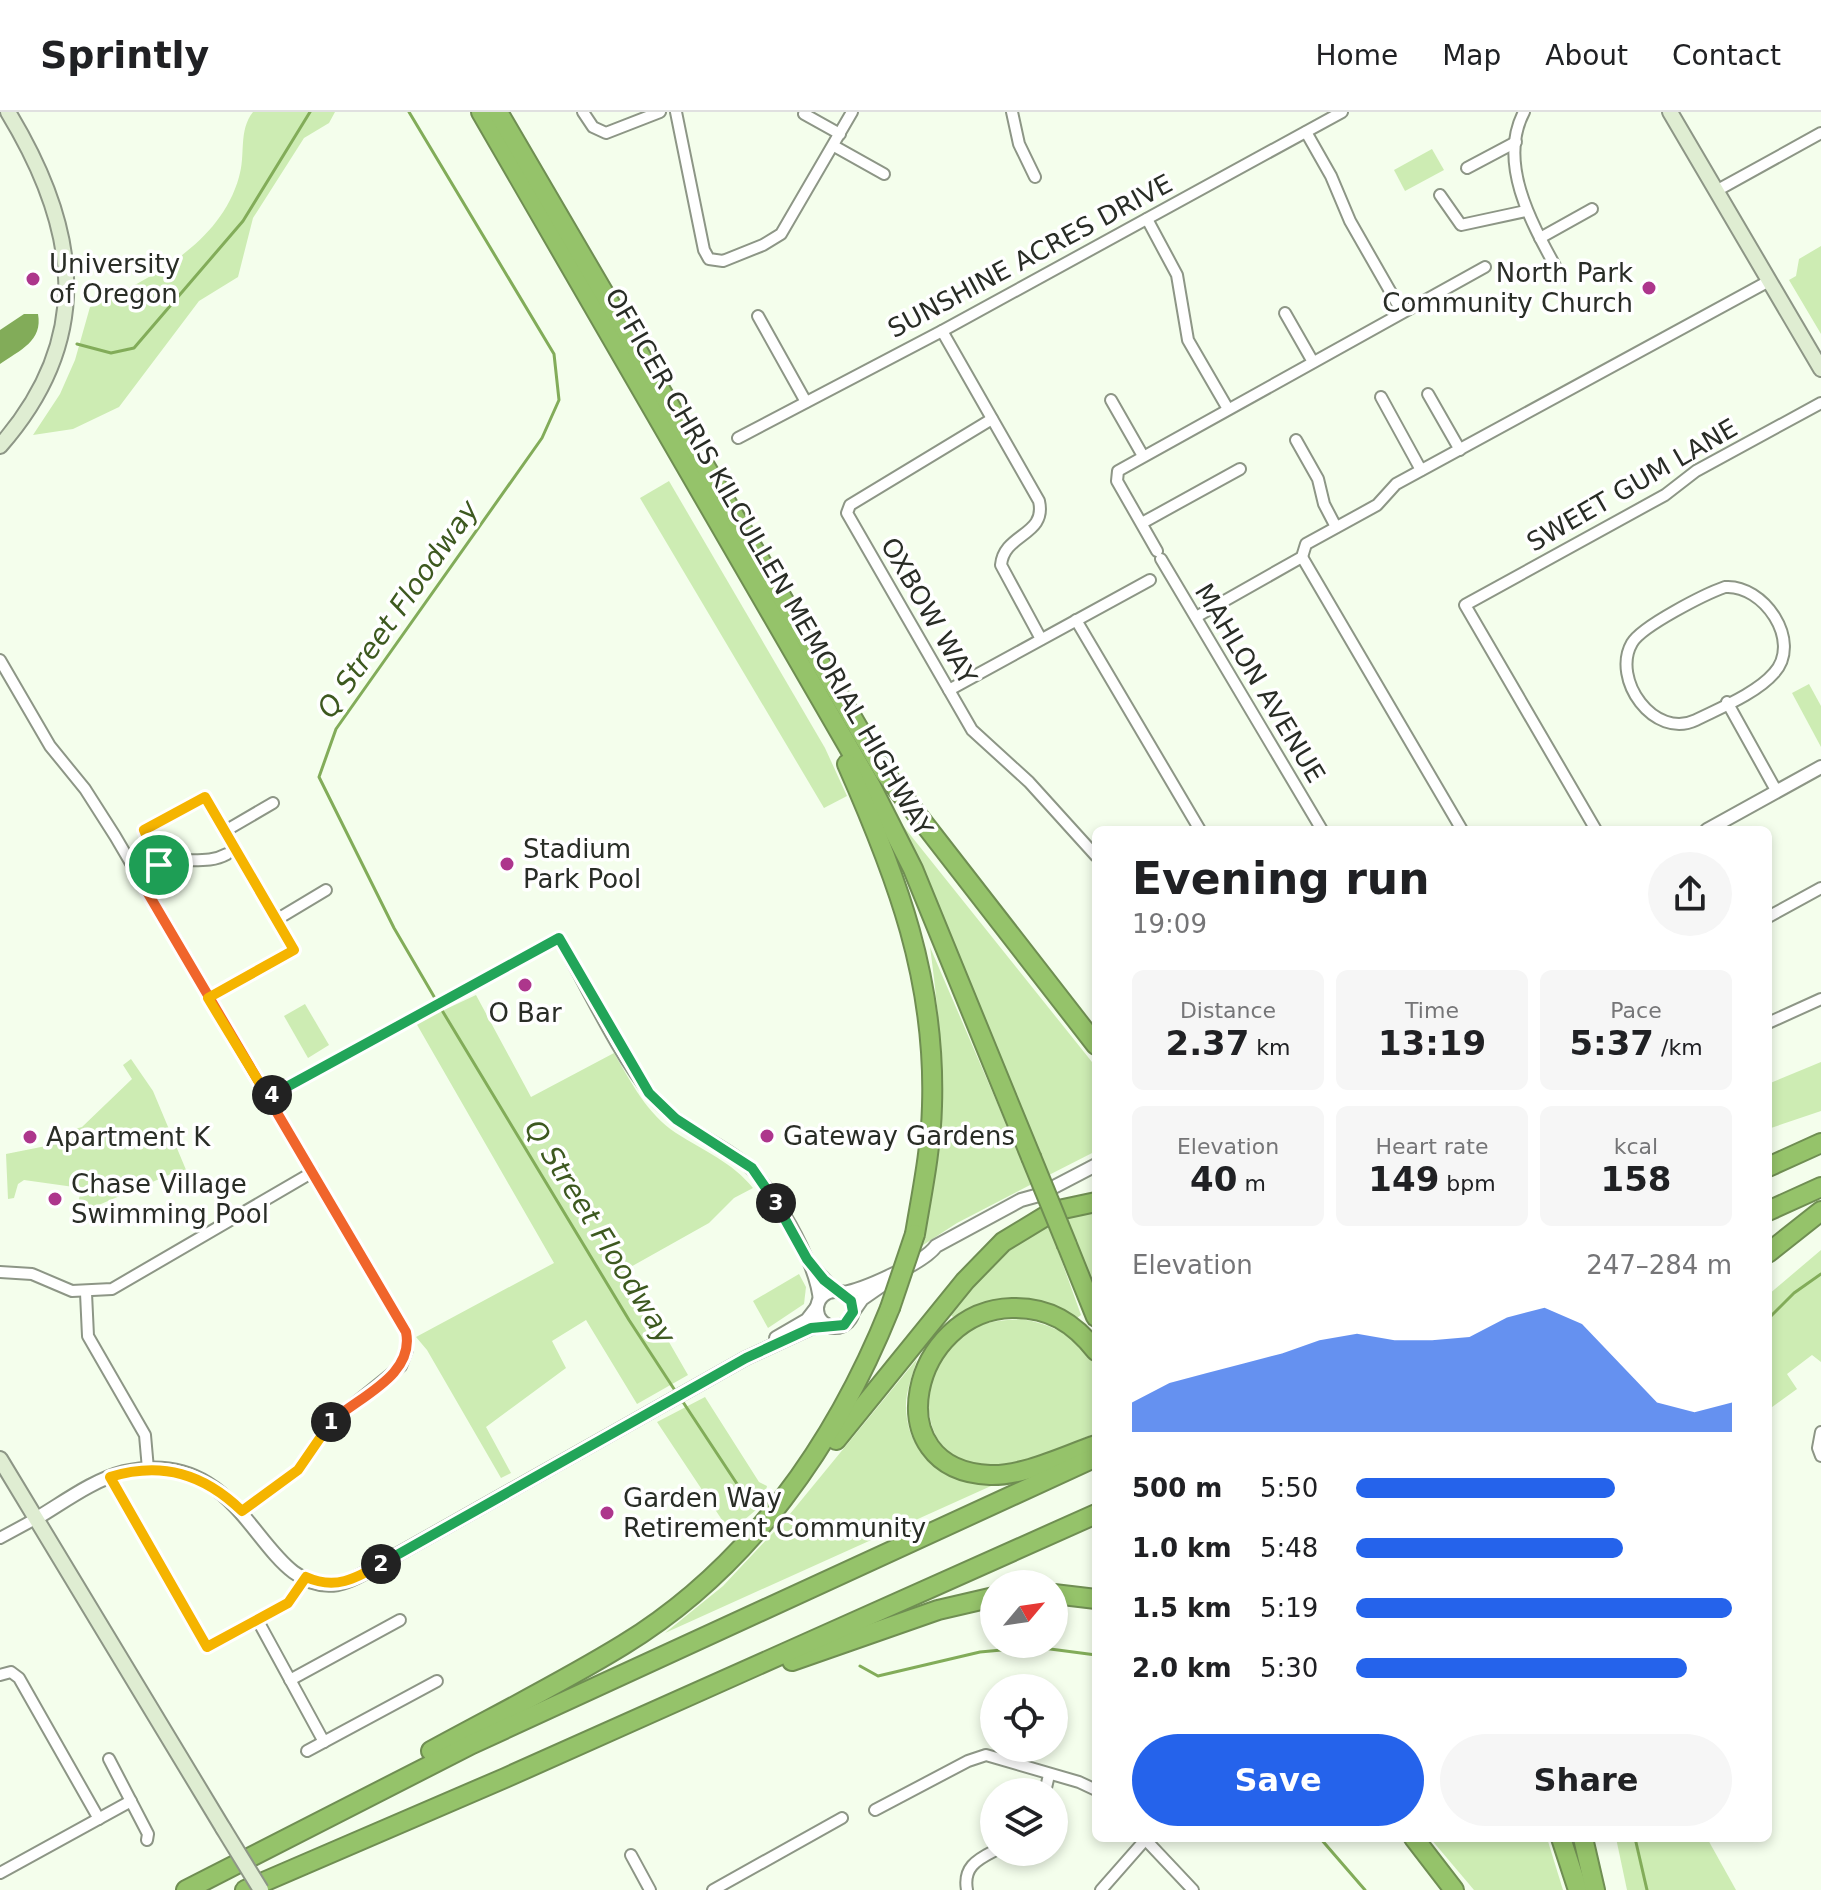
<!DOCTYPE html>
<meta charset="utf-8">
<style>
:root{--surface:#fff;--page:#f6f6f6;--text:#202124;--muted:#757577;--line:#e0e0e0;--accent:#2563eb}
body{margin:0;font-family:"DejaVu Sans",sans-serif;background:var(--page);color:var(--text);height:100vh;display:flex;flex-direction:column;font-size:30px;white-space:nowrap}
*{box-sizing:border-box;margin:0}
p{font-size:26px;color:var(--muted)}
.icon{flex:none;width:44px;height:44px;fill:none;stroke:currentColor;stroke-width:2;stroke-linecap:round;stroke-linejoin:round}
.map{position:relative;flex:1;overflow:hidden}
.drawer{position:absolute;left:1092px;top:714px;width:680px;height:1016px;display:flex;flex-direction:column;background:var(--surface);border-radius:12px;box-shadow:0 4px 12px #0003}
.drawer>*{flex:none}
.needle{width:52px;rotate:61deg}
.controls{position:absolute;left:980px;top:1458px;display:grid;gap:16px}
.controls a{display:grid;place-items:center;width:88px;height:88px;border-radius:50%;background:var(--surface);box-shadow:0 4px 12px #0003;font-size:40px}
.pin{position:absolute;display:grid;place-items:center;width:68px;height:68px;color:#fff;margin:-34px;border:4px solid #fff;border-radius:50%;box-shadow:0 2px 8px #0007}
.km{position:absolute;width:40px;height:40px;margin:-20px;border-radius:50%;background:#222;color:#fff;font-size:22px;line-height:40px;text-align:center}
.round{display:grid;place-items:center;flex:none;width:84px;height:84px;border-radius:42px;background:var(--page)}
.head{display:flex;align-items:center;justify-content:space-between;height:136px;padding:0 40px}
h1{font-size:44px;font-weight:800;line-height:60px}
.metrics{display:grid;grid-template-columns:repeat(3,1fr);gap:12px;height:136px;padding:8px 40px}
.metrics div{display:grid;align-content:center;border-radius:12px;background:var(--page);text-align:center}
.metrics b{font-size:34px;font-weight:800}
.metrics small{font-size:22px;font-weight:400}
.metrics p{font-size:22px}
.chart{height:224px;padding:16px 40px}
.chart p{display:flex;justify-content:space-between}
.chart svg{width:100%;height:144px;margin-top:8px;fill:var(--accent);opacity:.7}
.cta{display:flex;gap:16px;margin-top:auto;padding:16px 40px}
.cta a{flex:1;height:92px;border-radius:48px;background:var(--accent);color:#fff;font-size:32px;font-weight:800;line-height:92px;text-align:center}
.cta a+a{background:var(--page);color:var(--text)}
ul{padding:0 40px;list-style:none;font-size:26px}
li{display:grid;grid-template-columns:128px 96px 1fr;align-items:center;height:60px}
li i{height:20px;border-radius:10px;background:var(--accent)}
header{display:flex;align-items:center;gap:48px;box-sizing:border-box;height:112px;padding:0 40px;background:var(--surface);border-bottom:2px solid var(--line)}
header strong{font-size:38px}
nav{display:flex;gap:44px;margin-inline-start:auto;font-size:28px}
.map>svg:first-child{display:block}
.green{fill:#cdecb3}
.water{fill:#82ac59}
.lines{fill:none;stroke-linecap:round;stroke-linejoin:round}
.stream{stroke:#82ac59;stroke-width:3}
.minor-casing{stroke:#8d9686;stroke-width:14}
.tertiary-casing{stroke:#8d9686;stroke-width:16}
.secondary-casing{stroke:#8d9686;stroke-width:18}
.motorway-casing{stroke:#6f8e52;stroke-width:22}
.minor{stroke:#fff;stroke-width:10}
.tertiary{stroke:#fff;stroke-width:12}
.secondary{stroke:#dfedd2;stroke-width:14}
.motorway{stroke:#95c36a;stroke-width:18}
.secondary-bridge-casing{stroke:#8d9686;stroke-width:18;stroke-linecap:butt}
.motorway-bridge-casing{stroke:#6f8e52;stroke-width:22;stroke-linecap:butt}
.secondary-bridge{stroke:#dfedd2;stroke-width:14}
.motorway-bridge{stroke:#95c36a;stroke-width:18}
.split-1-casing{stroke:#fff;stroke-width:16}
.split-2-casing{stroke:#fff;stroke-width:16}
.split-3-casing{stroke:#fff;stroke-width:16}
.split-4-casing{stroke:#fff;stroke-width:16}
.split-5-casing{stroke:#fff;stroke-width:16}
.split-1{stroke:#f0652b;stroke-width:10}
.split-2{stroke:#f5b400;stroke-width:10}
.split-3{stroke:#22a559;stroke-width:10}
.split-4{stroke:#22a559;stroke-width:10}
.split-5{stroke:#f5b400;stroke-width:10}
.poi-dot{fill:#ad368c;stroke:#fff;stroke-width:3}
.labels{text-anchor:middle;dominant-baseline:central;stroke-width:7;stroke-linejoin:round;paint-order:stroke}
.street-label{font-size:26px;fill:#292d26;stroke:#fff}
.poi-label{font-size:26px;fill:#292d26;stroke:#fff;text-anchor:start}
.water-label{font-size:28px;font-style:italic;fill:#3d591f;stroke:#fff}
</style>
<header>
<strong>Sprintly</strong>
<nav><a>Home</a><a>Map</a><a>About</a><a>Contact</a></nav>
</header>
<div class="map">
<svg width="1821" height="1778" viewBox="0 0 1821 1778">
<rect width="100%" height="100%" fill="#f4feec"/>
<g class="green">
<path d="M253 0H335L329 11 304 26 253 106 238 165 199 189 119 295 73 317 33 323 60 282 75 248 90 195C148 168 220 133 239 65 246 43 238 19 253 0Z"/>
<path d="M1432 37 1444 58 1405 79 1394 58Z"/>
<path d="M1821 134V222L1789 168 1796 164 1799 147Z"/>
<path d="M669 369 825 636 847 684 824 696 640 386Z"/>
<path d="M1809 572 1821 594V635L1792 581Z"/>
<path d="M896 705 1096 955V1039L1047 1064 936 788Z"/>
<path d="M930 835 1032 1072 957 1111 917 1137C950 1037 944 938 930 835Z"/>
<path d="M476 883 531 985 614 941C631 970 647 1002 676 1021 704 1039 732 1050 753 1076L734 1086 709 1111 627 1157 688 1263 637 1292 586 1208 552 1229 566 1256 486 1315 511 1361 501 1366 427 1238 416 1225 554 1151 416 911Z"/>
<path d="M305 892 329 933 308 946 284 904Z"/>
<path d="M131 947 153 979 189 1065 184 1066 178 1059 87 1098V1103L79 1107 76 1104 81 1076 24 1068 18 1072 14 1086 8 1087 6 1042 61 1031 68 1019 82 1015 132 967 123 953Z"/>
<path d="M1821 950V999L1768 1017V972Z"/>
<path d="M1096 1100V1181L1063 1105Z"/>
<path d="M1048 1111 1081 1203 1077 1206C1031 1183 1000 1178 956 1208L950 1202C981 1167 1008 1134 1048 1111Z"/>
<path d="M1821 1138V1250L1812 1243 1787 1262 1797 1277 1768 1298V1183Z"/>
<path d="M799 1162 806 1175 804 1192 768 1216 753 1189Z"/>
<path d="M1021 1207C1048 1211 1088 1227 1096 1257 1101 1276 1096 1302 1096 1321 1063 1334 1026 1353 990 1353 913 1355 912 1252 967 1219 984 1209 1002 1208 1021 1207Z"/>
<path d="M917 1247C913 1262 905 1281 906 1296 908 1348 948 1365 991 1374L665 1521 723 1474 785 1408Z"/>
<path d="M705 1285 759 1370 767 1374 763 1392 730 1420 657 1310Z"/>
<path d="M1430 1726H1547L1563 1778H1474Z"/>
<path d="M1616 1726H1707L1736 1778H1627Z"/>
</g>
<path class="water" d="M24 202H38C43 229 20 238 0 252V218Z"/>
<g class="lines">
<g class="stream">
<path d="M409 0 554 242 559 288 542 326 336 617 319 665 394 816 436 888"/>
<path d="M77 232 111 241 134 236 243 109 310 0"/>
<path d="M440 895 629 1208 676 1280"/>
<path d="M1768 1207 1794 1181 1821 1162"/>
<path d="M681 1287 747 1387"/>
<path d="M860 1554 878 1564 980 1540 1035 1535 1096 1543"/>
<path d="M1320 1726 1365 1778"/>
<path d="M1635 1726 1647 1778"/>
</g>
<defs>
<g id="minor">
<path d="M583 0 593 15 606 21 660 0"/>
<path d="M676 0 704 138 709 147 723 149 763 133 781 122 852 0"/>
<path d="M1012 0 1019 32 1035 65"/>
<path d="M1524 0C1496 53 1535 117 1560 163"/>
<path d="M804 2 840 22"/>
<path d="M1306 20 1331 64 1350 109 1402 200"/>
<path d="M834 34 884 62"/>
<path d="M1467 56 1516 30"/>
<path d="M1716 79 1821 21"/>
<path d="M1440 83 1461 113 1526 99"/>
<path d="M1147 107 1177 163 1188 228 1228 297"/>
<path d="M1540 126 1592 97"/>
<path d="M1285 201 1313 250"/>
<path d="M758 204 806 290"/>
<path d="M942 219 1039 389C1047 424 1004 421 1001 453L1041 527"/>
<path d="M1428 282 1460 338"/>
<path d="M1381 285 1421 358"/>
<path d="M1111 288 1143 344"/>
<path d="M992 307 850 393 847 401 972 618 1029 670 1096 744"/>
<path d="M738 326 942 219 1342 0"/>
<path d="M1296 328 1318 367 1324 392 1336 415"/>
<path d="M1142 411 1240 357"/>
<path d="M1157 439 1117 369 1118 359 1485 155"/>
<path d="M1302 445 1462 718"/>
<path d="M1161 447 1322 718"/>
<path d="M1725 475C1763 472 1803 529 1774 561 1757 581 1720 596 1696 608 1654 628 1611 567 1632 531 1642 514 1705 482 1725 475Z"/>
<path d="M1196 505 1302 445 1306 432 1377 393 1396 372 1769 169"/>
<path d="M1076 508 1200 718"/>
<path d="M0 548 50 634 85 677 115 724 406 1220 407 1238 401 1254 328 1313 298 1358 242 1399"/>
<path d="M949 578 1150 468"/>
<path d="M1727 590 1777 680"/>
<path d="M1596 718 1465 493 1665 383 1696 359 1821 291"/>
<path d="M225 719 273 691"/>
<path d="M159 753C183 743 205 754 227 742"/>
<path d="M139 766 159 753 144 718 205 685 294 838 208 886"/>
<path d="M1768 805 1821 776"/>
<path d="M276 808 326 778"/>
<path d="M1768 911 1821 887"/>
<path d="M268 985 559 826C586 873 618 943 652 984 676 1013 712 1026 741 1048 772 1071 817 1151 819 1190"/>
<path d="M813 1154 837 1180"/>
<path d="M0 1160 32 1162 72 1179 112 1177 313 1060"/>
<path d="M86 1181 88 1224 145 1323 148 1357"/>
<path d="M1821 1320 1818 1336 1821 1344"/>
<path d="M110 1365 207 1535 288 1491 306 1465"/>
<path d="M0 1426 37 1406"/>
<path d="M258 1509 324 1630"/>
<path d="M0 1563 11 1560 19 1566 99 1707"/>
<path d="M290 1568 400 1508"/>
<path d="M307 1639 437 1569"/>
<path d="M109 1647 148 1722 147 1728"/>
<path d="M1045 1680 1049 1663"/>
<path d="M875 1698 968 1649 986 1643 1079 1670 1096 1678"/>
<path d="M1144 1726 1193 1778"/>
<path d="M631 1743 650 1778"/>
<path d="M0 1761 131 1689"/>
<path d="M713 1778 842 1706"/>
<path d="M967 1778C963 1756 976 1748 994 1739"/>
<path d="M1101 1778 1145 1728"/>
</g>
<g id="tertiary">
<path d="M1707 718 1821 655"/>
<path d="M1050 1077 1096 1053"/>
<circle cx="835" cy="1197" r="18"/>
<path d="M843 1181C863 1178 924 1151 936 1134L1021 1088 1039 1083"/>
<path d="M853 1200 862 1187 885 1171"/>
<path d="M776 1226 807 1208 817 1195"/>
<path d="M37 1406C64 1390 93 1368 124 1360 252 1331 257 1485 338 1472 352 1469 365 1461 377 1454L746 1246 811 1216 827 1213"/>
</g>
<g id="secondary">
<path d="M1670 0 1821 257"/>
<path d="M0 334C95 226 79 117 8 0"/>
<path d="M0 1347 223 1716"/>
</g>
<g id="motorway">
<path d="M481 0 871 674 913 757 1031 1045"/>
<path d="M498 0 884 660 1096 933"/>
<path d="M847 652C897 765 936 868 932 994 931 1037 922 1080 915 1122"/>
<path d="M1768 1055 1821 1031"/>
<path d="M1768 1099 1821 1075"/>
<path d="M1067 1133 1096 1205"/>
<path d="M1768 1141 1821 1099"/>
<path d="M1096 1239C1074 1211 1049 1195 1012 1196 912 1198 873 1358 990 1363 1024 1364 1064 1344 1096 1333"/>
<path d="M836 1328 965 1169 1003 1130 1054 1099 1096 1090"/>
<path d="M1054 1482 1096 1487"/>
<path d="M792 1549 938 1498 994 1485"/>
<path d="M431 1639C495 1604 561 1571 623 1533 749 1456 836 1331 890 1196"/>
<path d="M1414 1726 1454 1778"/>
<path d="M1561 1726 1578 1778"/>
<path d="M1583 1726 1595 1778"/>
<path d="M186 1778 472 1632 1096 1345"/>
<path d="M245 1778 505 1666 1096 1402"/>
</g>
</defs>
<use href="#minor" class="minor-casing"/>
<use href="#tertiary" class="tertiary-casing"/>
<use href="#secondary" class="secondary-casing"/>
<use href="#motorway" class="motorway-casing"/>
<use href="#minor" class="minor"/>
<use href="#tertiary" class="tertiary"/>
<use href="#secondary" class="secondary"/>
<use href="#motorway" class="motorway"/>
<defs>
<path id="secondary-bridge" d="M223 1716 261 1778"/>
<g id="motorway-bridge">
<path d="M1031 1045 1067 1133"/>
<path d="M890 1196 915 1122"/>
</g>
</defs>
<use href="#secondary-bridge" class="secondary-bridge-casing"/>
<use href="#motorway-bridge" class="motorway-bridge-casing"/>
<use href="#secondary-bridge" class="secondary-bridge"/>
<use href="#motorway-bridge" class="motorway-bridge"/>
</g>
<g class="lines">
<defs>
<path id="split-1" d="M159 753 139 766 406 1220C415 1264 358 1285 331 1310"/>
<path id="split-2" d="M331 1310 298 1358 242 1399C204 1362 162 1349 110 1365L207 1535 288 1491 306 1465C335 1478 355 1467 381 1452"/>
<path id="split-3" d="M381 1452 746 1246 811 1216 844 1213 853 1200 851 1189 824 1168 807 1147 776 1091"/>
<path id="split-4" d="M272 983 559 826 649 981 676 1007 752 1056 776 1091"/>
<path id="split-5" d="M159 753 144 718 205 685 294 838 208 886 268 985 272 983"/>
</defs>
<use href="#split-1" class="split-1-casing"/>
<use href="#split-2" class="split-2-casing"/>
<use href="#split-3" class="split-3-casing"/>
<use href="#split-4" class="split-4-casing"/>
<use href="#split-5" class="split-5-casing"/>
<use href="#split-1" class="split-1"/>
<use href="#split-2" class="split-2"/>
<use href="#split-3" class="split-3"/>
<use href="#split-4" class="split-4"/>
<use href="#split-5" class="split-5"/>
</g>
<g class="poi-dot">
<circle cx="33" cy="167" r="8"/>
<circle cx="1649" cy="176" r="8"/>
<circle cx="507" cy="752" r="8"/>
<circle cx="525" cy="873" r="8"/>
<circle cx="767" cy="1024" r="8"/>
<circle cx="30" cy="1025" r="8"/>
<circle cx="55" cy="1087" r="8"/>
<circle cx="607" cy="1401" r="8"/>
</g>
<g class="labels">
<g class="street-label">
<text transform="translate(1030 144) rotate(-28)">SUNSHINE ACRES DRIVE</text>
<text transform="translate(1632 373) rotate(-30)">SWEET GUM LANE</text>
<text transform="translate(769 450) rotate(60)">OFFICER CHRIS KILCULLEN MEMORIAL HIGHWAY</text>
<text transform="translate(929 499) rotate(60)">OXBOW WAY</text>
<text transform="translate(1260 571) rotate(59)">MAHLON AVENUE</text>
</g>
<g class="poi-label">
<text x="49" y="152">University<tspan x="49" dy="30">of Oregon</tspan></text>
<text x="1633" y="161" text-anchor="end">North Park<tspan x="1633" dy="30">Community Church</tspan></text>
<text x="523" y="737">Stadium<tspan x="523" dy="30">Park Pool</tspan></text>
<text x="525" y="901" text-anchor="middle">O Bar</text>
<text x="783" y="1024">Gateway Gardens</text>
<text x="46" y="1025">Apartment K</text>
<text x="71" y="1072">Chase Village<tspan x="71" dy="30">Swimming Pool</tspan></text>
<text x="623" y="1386">Garden Way<tspan x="623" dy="30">Retirement Community</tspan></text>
</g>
<g class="water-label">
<text transform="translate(398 497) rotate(-55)">Q Street Floodway</text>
<text transform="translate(600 1120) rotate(58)">Q Street Floodway</text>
</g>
</g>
</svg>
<div class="controls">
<a><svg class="needle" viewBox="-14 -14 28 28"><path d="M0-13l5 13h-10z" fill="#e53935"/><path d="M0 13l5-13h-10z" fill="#757577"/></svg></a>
<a><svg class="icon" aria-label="locate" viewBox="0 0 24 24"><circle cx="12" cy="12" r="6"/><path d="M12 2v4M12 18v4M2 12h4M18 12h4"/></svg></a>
<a><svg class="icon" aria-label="layers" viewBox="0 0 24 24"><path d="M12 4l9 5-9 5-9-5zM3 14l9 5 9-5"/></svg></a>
</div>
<div class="pin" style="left:159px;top:753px;background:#1e9e55"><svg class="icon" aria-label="arrive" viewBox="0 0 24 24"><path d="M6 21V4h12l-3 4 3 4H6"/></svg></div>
<b class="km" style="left:331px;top:1310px">1</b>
<b class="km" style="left:381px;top:1452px">2</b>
<b class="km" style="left:776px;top:1091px">3</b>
<b class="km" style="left:272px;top:983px">4</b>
<section class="drawer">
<div class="head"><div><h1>Evening run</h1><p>19:09</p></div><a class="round"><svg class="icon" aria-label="share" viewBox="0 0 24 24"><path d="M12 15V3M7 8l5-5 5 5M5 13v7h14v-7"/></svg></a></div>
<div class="metrics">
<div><p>Distance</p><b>2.37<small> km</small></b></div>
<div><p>Time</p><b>13:19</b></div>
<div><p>Pace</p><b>5:37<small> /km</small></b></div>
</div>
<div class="metrics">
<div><p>Elevation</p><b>40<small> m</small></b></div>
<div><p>Heart rate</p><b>149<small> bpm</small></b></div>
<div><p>kcal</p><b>158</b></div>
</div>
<div class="chart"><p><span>Elevation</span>247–284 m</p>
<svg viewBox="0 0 160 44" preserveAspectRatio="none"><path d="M0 44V35L10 29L20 26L30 23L40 20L50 16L60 14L70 16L80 16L90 15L100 9L110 6L120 11L130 23L140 35L150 38L160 35V44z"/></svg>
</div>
<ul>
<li><b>500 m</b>5:50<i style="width:69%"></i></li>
<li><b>1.0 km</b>5:48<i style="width:71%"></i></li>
<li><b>1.5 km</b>5:19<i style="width:100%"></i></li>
<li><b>2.0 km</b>5:30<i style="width:88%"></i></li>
</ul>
<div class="cta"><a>Save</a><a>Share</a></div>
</section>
</div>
